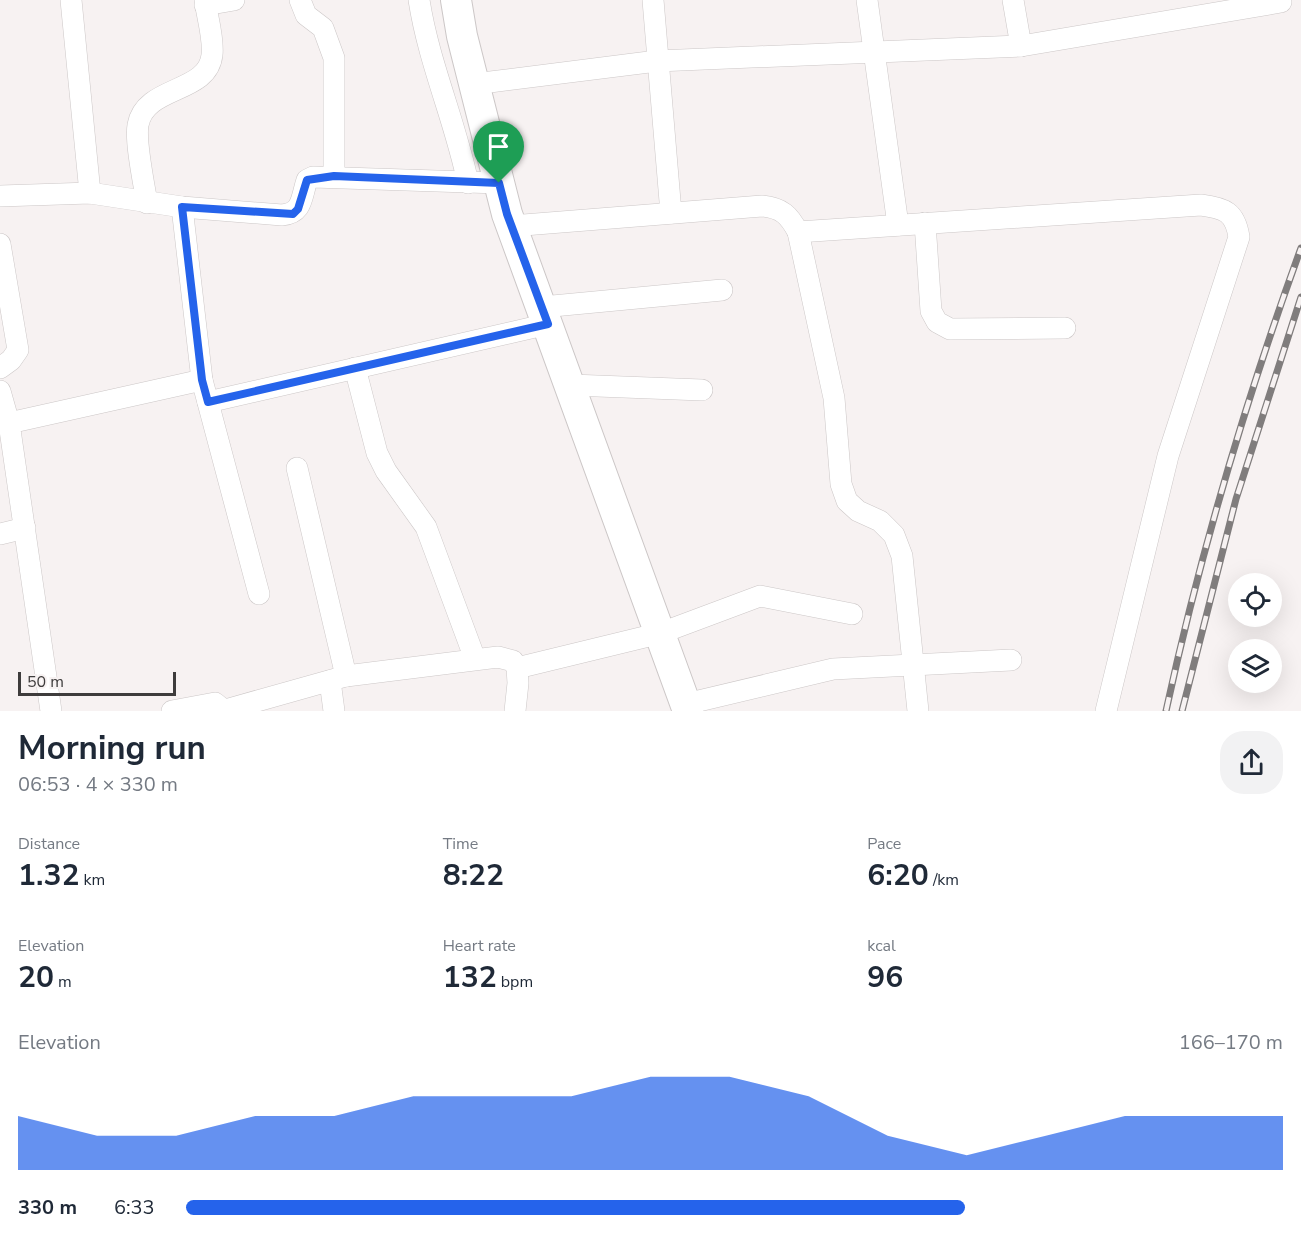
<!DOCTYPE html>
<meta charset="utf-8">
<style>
:root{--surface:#fff;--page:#f2f2f3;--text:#1f2937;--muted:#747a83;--accent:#2563eb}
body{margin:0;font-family:"Nunito Sans",sans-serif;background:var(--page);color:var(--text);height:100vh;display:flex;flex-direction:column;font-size:22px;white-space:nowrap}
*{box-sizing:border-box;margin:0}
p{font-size:20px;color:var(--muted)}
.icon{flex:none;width:33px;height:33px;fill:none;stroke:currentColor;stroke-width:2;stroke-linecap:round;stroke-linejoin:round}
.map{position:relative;height:711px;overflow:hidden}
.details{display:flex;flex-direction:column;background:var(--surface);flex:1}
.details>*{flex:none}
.controls{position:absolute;left:1228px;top:573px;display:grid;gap:12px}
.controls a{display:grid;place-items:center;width:54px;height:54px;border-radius:50%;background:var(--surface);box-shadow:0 6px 24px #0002;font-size:30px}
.scale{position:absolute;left:18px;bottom:15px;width:158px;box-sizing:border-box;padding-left:6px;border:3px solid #3e3c3c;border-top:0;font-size:16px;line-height:21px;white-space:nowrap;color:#3e3c3c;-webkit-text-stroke:4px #f7f2f2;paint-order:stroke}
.pin{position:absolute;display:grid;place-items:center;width:51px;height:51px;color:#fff;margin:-62px -26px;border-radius:50% 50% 50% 0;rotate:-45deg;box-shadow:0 0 6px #0007}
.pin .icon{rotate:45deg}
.round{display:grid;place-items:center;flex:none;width:63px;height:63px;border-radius:24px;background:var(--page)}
.summary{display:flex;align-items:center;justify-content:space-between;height:102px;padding:0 18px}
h1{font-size:33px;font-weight:700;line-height:45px}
.stats{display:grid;grid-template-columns:repeat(3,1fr);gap:9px;height:102px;padding:6px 18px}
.stats div{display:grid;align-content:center}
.stats b{font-size:30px;font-weight:700}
.stats small{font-size:16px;font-weight:400}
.stats p{font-size:16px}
.chart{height:168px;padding:12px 18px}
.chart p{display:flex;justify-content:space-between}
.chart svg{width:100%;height:108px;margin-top:6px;fill:var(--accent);opacity:.7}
ul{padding:0 18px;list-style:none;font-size:20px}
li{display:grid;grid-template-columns:96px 72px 1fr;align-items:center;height:45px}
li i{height:15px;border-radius:8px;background:var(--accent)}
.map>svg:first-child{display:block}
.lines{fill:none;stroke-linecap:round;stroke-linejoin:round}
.street-casing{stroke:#ccc7c7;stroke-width:22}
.secondary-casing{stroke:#ccc7c7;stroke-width:32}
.street{stroke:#fff;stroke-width:21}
.secondary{stroke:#fff;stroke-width:30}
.rail-casing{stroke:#807d7d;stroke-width:7}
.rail{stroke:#f7f2f2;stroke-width:4.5;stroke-dasharray:14;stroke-linecap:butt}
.route-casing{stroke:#fff;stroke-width:12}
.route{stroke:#2563eb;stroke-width:8}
</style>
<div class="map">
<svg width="1301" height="711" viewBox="0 0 1301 711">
<rect width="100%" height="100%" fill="#f7f2f2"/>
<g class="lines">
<defs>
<g id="street">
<path d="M71 0 90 193"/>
<path d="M300 0 306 15 323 28 334 58V176"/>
<path d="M419 0C429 64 455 120 468 183"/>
<path d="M653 0 671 213"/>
<path d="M867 0 898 225"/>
<path d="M1013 0 1021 46"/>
<path d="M205 5 234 0"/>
<path d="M474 84 657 61 1021 46 1281 2"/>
<path d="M0 196 90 193 182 207 282 215C303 213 301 198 307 180L313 177 499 183"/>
<path d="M147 203C144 184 135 142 138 125 145 85 208 94 212 55 214 38 207 17 205 0"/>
<path d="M182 207 202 380 259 594"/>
<path d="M925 223 931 311 937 322 950 329 1065 328"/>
<path d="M511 226 762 206C782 208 789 215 798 232L834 398 841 484 847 501 858 511 880 521 894 535 902 556 918 711"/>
<path d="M798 232 1201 205C1225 208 1235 212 1239 237L1168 456 1106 711"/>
<path d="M0 244 18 350 11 360 0 368"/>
<path d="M542 307 722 290"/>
<path d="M355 368 377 453 386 471 426 527 475 659"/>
<path d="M571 385 702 390"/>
<path d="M0 391 9 423 51 711"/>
<path d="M208 402 548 324"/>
<path d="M9 423 202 380"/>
<path d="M297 468 346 676"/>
<path d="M0 534 25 528"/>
<path d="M517 668 661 633 760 596 852 614"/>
<path d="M330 681 334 711"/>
<path d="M686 704 833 669 1011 660"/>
<path d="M225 710 346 676 498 657 513 661 517 668 518 683 515 711"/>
<path d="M172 711 215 703 225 711"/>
</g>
<path id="secondary" d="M456 0 462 36 507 214 688 711"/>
</defs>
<use href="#street" class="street-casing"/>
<use href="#secondary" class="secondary-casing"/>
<use href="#street" class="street"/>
<use href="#secondary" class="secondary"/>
<defs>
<g id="rail">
<path d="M1166 711C1200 554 1246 399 1301 248"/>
<path d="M1182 711 1236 499 1301 297"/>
</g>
</defs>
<use href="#rail" class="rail-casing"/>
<use href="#rail" class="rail"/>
</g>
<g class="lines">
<defs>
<path id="route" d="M334 176 499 183 507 214 548 324 208 402 202 380 182 207 293 214 298 209 307 180Z"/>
</defs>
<use href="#route" class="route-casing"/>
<use href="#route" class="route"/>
</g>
</svg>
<div class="controls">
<a><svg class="icon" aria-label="locate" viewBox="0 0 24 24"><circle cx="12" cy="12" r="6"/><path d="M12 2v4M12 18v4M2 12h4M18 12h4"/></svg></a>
<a><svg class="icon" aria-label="layers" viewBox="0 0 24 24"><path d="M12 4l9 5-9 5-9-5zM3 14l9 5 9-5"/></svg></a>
</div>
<div class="scale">50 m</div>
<div class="pin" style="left:499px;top:183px;background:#1e9e55"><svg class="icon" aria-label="arrive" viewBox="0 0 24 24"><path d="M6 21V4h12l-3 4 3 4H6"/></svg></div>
</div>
<section class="details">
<div class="summary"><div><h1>Morning run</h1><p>06:53 · 4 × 330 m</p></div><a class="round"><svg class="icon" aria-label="share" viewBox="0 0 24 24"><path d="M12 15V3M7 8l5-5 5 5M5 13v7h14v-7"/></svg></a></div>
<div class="stats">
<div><p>Distance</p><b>1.32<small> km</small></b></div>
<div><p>Time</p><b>8:22</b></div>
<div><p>Pace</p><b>6:20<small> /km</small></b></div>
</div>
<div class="stats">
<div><p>Elevation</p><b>20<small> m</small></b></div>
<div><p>Heart rate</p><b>132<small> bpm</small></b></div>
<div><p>kcal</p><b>96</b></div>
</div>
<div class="chart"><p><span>Elevation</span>166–170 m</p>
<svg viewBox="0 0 160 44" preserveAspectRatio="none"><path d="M0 44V22L10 30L20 30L30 22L40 22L50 14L60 14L70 14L80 6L90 6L100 14L110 30L120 38L130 30L140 22L150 22L160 22V44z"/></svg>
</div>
<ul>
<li><b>330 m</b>6:33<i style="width:71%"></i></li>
</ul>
</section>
